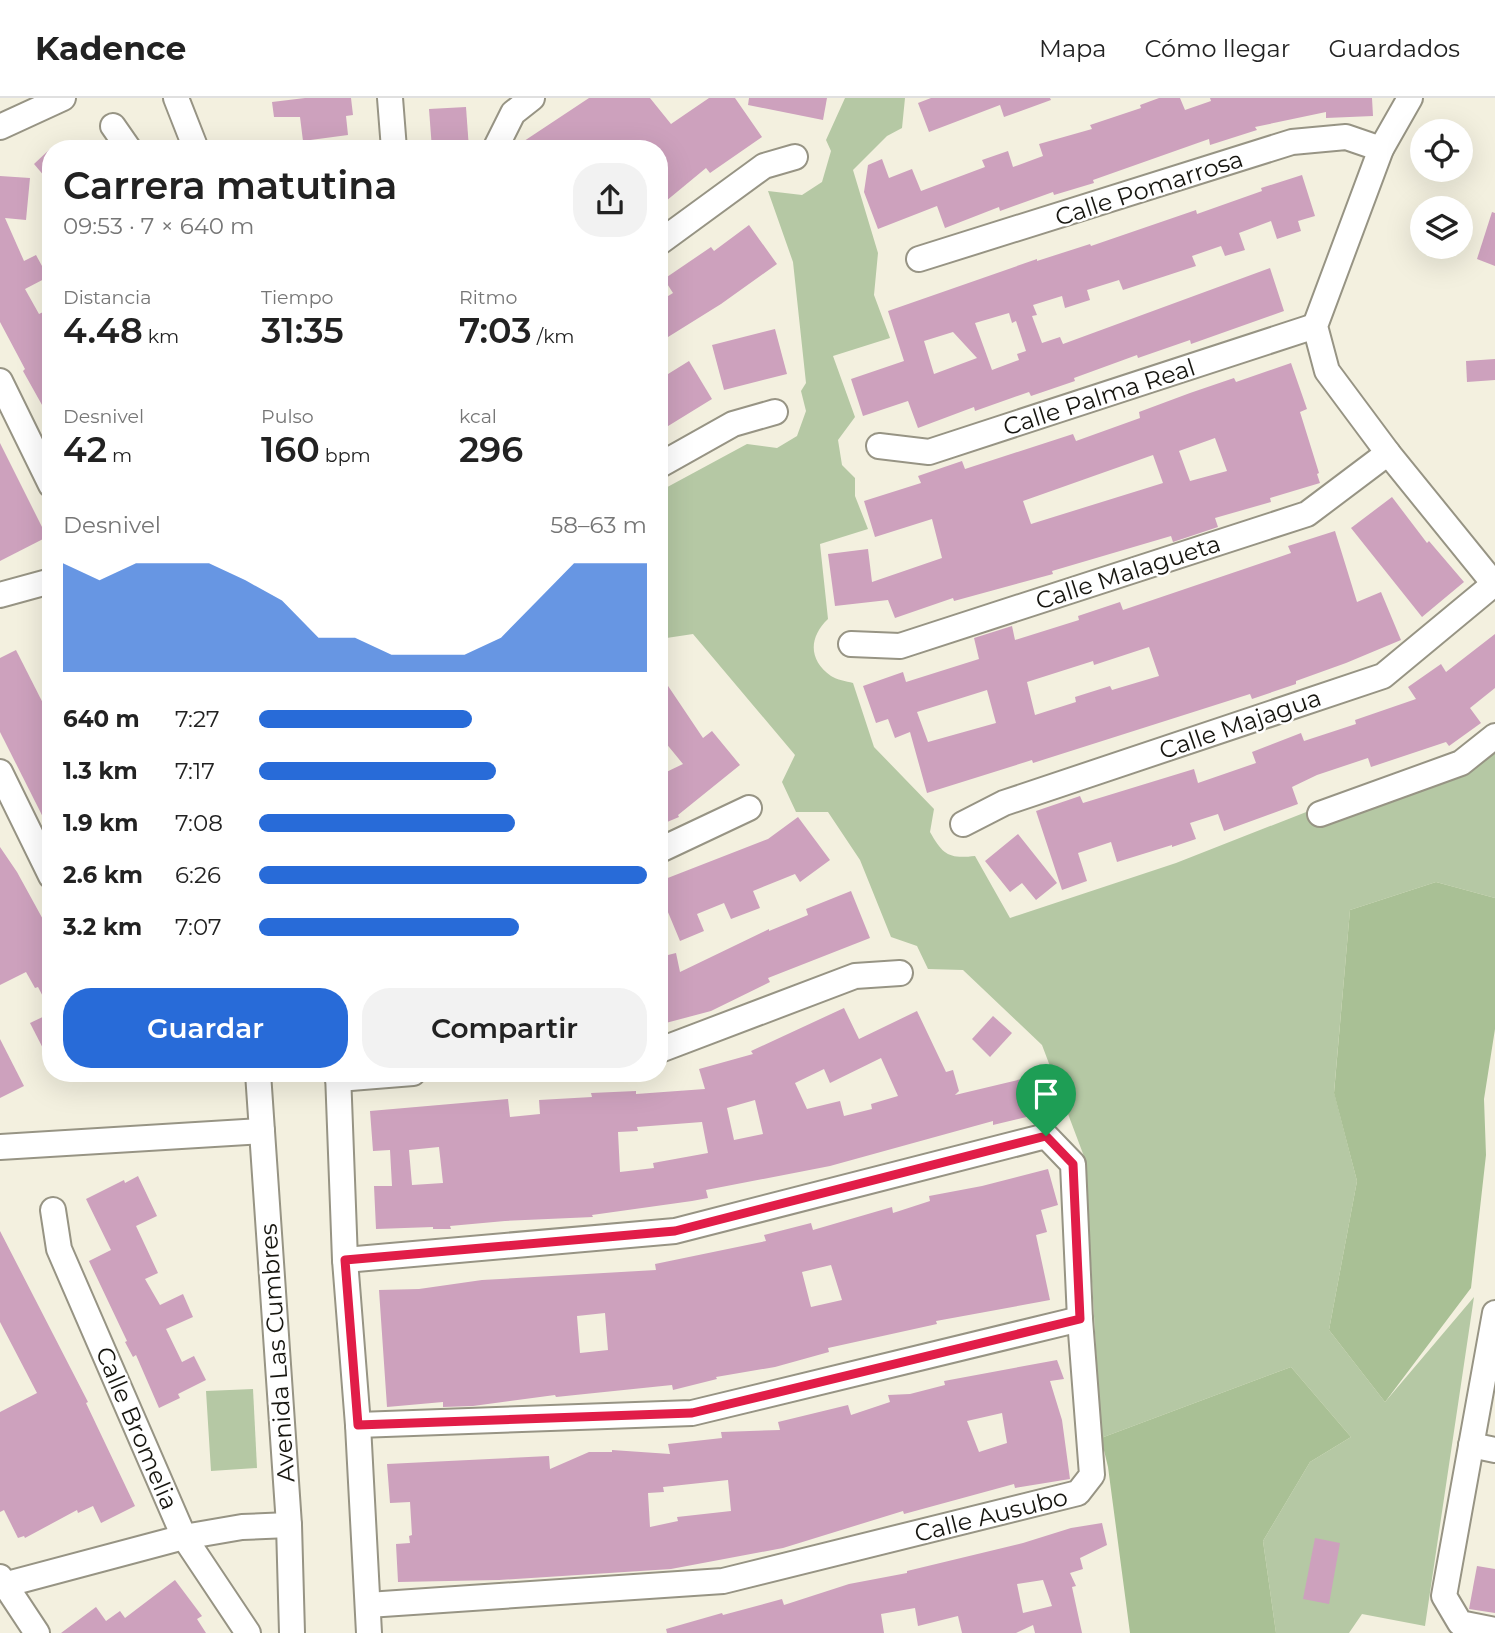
<!DOCTYPE html>
<html lang="es">
<meta charset="utf-8">
<style>
:root{--surface:#fff;--page:#f2f2f2;--text:#222;--muted:#767676;--line:#e0e0e0;--accent:#286bd8}
body{margin:0;font-family:Montserrat,sans-serif;background:var(--page);color:var(--text);height:100vh;display:flex;flex-direction:column;font-size:26px;white-space:nowrap}
*{box-sizing:border-box;margin:0}
p{font-size:23px;color:var(--muted)}
.icon{flex:none;width:38px;height:38px;fill:none;stroke:currentColor;stroke-width:2;stroke-linecap:round;stroke-linejoin:round}
.map{position:relative;flex:1;overflow:hidden}
.details{position:absolute;left:42px;top:42px;width:626px;height:942px;display:flex;flex-direction:column;background:var(--surface);border-radius:28px;box-shadow:0 7px 28px #0002}
.details>*{flex:none}
.tools{position:absolute;left:1410px;top:21px;display:grid;gap:14px}
.tools a{display:grid;place-items:center;width:63px;height:63px;border-radius:50%;background:var(--surface);box-shadow:0 7px 28px #0002;font-size:35px}
.pin{position:absolute;display:grid;place-items:center;width:60px;height:60px;color:#fff;margin:-72px -30px;border-radius:50% 50% 50% 0;rotate:-45deg;box-shadow:0 0 7px #0007}
.pin .icon{rotate:45deg}
.round{display:grid;place-items:center;flex:none;width:74px;height:74px;border-radius:28px;background:var(--page)}
.head{display:flex;align-items:center;justify-content:space-between;height:119px;padding:0 21px}
h1{font-size:38px;font-weight:600;line-height:52px}
.stats{display:grid;grid-template-columns:repeat(3,1fr);gap:10px;height:119px;padding:7px 21px}
.stats div{display:grid;align-content:center}
.stats b{font-size:35px;font-weight:600}
.stats small{font-size:19px;font-weight:400}
.stats p{font-size:19px}
.chart{height:196px;padding:14px 21px}
.chart p{display:flex;justify-content:space-between}
.chart svg{width:100%;height:126px;margin-top:7px;fill:var(--accent);opacity:.7}
.action{display:flex;gap:14px;margin-top:auto;padding:14px 21px}
.action a{flex:1;height:80px;border-radius:28px;background:var(--accent);color:#fff;font-size:28px;font-weight:600;line-height:80px;text-align:center}
.action a+a{background:var(--page);color:var(--text)}
ul{padding:0 21px;list-style:none;font-size:23px}
li{display:grid;grid-template-columns:112px 84px 1fr;align-items:center;height:52px}
li i{height:18px;border-radius:9px;background:var(--accent)}
header{display:flex;align-items:center;gap:42px;box-sizing:border-box;height:98px;padding:0 35px;background:var(--surface);border-bottom:2px solid var(--line)}
header strong{font-size:33px}
nav{display:flex;gap:38px;margin-inline-start:auto;font-size:24px}
.map>svg:first-child{display:block}
.green{fill:#b5c8a4}
.forest{fill:#a9c095}
.building{fill:#cda1bd;fill-rule:evenodd}
.lines{fill:none;stroke-linecap:round;stroke-linejoin:round}
.minor-casing{stroke:#979484;stroke-width:28}
.minor{stroke:#fff;stroke-width:24}
.route-casing{stroke:#fff;stroke-width:14}
.route{stroke:#e11d48;stroke-width:9}
.labels{text-anchor:middle;dominant-baseline:central;stroke-width:5;stroke-linejoin:round;paint-order:stroke}
.street-label{font-size:24px;fill:#171610;stroke:#fff}
</style>
<header>
<strong>Kadence</strong>
<nav><a>Mapa</a><a>Cómo llegar</a><a>Guardados</a></nav>
</header>
<div class="map">
<svg width="1495" height="1535" viewBox="0 0 1495 1535">
<rect width="100%" height="100%" fill="#f3f0df"/>
<g class="green">
<path d="M845 0H905L902 30 887 38 853 72 878 155 874 197 890 240 833 258 855 319 838 342 842 367 855 380V398L868 431 820 446 828 521C809 539 808 562 831 578 837 582 846 583 853 585L874 649 934 711 930 734C943 757 949 761 975 758L1010 820 1176 765 1449 658 1495 624V800L1436 784 1350 812 1334 994 1357 1083 1329 1232 1385 1304 1474 1199 1425 1528 1362 1516 1349 1535H1276L1263 1443 1310 1364 1351 1339 1291 1269 1101 1340 1085 1061 1042 947 963 872 928 871 917 848 891 839 860 762 828 714H796L782 684 795 657 693 536 660 541V393L747 346 777 350 797 338 806 313 801 293 806 285 793 164 768 93 802 97 822 84 831 53 826 42Z"/>
<path d="M253 1291 257 1370 211 1373 206 1293Z"/>
</g>
<g class="forest">
<path d="M1436 784 1495 800V931L1484 1001 1486 1057 1471 1190 1385 1304 1329 1232 1357 1083 1334 995 1350 812Z"/>
<path d="M1291 1269 1351 1339 1310 1364 1263 1443 1276 1535H1130L1108 1369 1101 1340Z"/>
</g>
<g class="building">
<path d="M305 0H351L353 17 346 18 348 37 303 43 300 19H274L272 4Z"/>
<path d="M589 0H650L671 26 709 0H735L762 39 710 75 706 70 660 108V51H512Z"/>
<path d="M749 0H827L823 22 748 7Z"/>
<path d="M931 0H1050L1051 2 1004 19 1000 7 929 34 918 5Z"/>
<path d="M1159 0H1180L1185 12 1211 3 1210 0H1372L1373 18 1326 20V14L1255 29 1257 32 1210 47 1209 41 1093 82 1094 85 1054 97 1053 94 1000 113 999 109 945 130 937 108 878 131 864 94 868 67 882 61 889 80 912 71 921 93 985 69 982 62 1008 53 1013 69 1043 58 1039 46 1092 31 1090 27 1141 10 1140 7Z"/>
<path d="M466 9 469 51H432L429 11Z"/>
<path d="M51 50V86L34 66Z"/>
<path d="M1302 77 1315 118 1298 123 1301 133 1277 141 1271 123 1239 135 1245 152 1225 158 1221 148 1192 158 1196 168 1123 192 1119 182 1087 192 1090 202 1065 210 1062 198 1033 207 1037 217 1032 218 1042 245 1060 239 1063 246 1270 170 1284 213 1191 246 1190 242 1138 260 1137 257 1074 280 1075 283 1031 298 1029 294 975 313 974 309 918 330 908 303 863 318 851 281 904 263 888 213 1037 161V163L1090 146 1091 148 1196 112 1197 116 1262 93 1261 90ZM1009 215 1012 225 1016 223 1026 253 1017 256 1019 262 992 272 975 225ZM953 234 977 260 934 276 924 243Z"/>
<path d="M0 78 30 80 26 122 5 120 24 163 36 157 48 179 25 191 39 216 51 210V323L23 273 25 271 0 224Z"/>
<path d="M1492 114 1495 115V168L1477 161Z"/>
<path d="M749 127 777 166 721 206 660 244V203L673 195 664 181 711 149 714 153Z"/>
<path d="M775 231 787 276 724 292 712 247Z"/>
<path d="M1495 261V282L1467 284 1466 263Z"/>
<path d="M689 263 712 301 660 333V281Z"/>
<path d="M1291 265 1307 311 1300 314 1319 375 1317 376 1320 385 1270 400 1271 404 1215 420 1218 429 1173 444 1171 438 1052 473 1053 476 954 503 953 500 895 520 888 502 835 508 828 456 868 451 872 484 942 460 932 421 875 439 864 403 921 385 918 378 962 363 965 371 1073 336 1076 343 1140 320 1139 314 1190 295 1234 280 1236 284ZM1215 340 1227 373 1190 383 1179 353ZM1153 357 1163 385 1031 426 1023 403Z"/>
<path d="M0 345 47 439 0 463Z"/>
<path d="M1392 399 1427 445 1429 443 1464 484 1422 519 1351 430Z"/>
<path d="M1335 433 1357 504 1381 494 1401 542 1346 565 1296 583V586L1252 601 1250 596 1033 665 1032 662 927 695 910 634 895 640 888 621 876 625 863 588 903 574 906 584 979 561 974 540 1012 528 1015 542 1079 522 1078 518 1120 504 1123 512 1291 455 1288 448ZM1149 549 1159 578 1112 592 1110 588 1075 599 1076 604 1035 617 1027 584 1093 563 1094 567ZM987 592 996 625 928 644 917 614Z"/>
<path d="M1495 536V590L1470 610 1481 625 1449 648 1446 644 1371 669 1368 660 1317 677 1292 689 1298 706 1224 733 1218 716 1190 725 1196 741 1172 749V747L1117 764 1111 744 1078 755 1087 783 1062 792 1036 713 1080 698 1083 705 1194 671 1198 685 1256 665 1252 654 1301 635 1304 643 1356 626 1355 622 1416 601 1408 589 1441 566 1446 574Z"/>
<path d="M16 552 51 621V735L0 634V560Z"/>
<path d="M660 576 703 640 712 633 740 667 678 717 679 719 660 727V677L683 666 660 638Z"/>
<path d="M798 719 830 762 800 784 795 776 753 793 760 810 731 821 724 805 697 816 704 833 680 843 660 795V783L768 741Z"/>
<path d="M1018 736 1057 785 1036 802 1022 785 1010 794 985 763Z"/>
<path d="M0 749 17 774 51 836V914L38 889 35 890 26 874 0 887Z"/>
<path d="M851 793 870 840 768 880 770 884 711 913 662 926 660 918V859L676 855 680 874 769 831V833L808 817 806 811Z"/>
<path d="M844 910 859 941 917 913 946 974 953 972 959 993 955 997 1030 979 1039 1016 993 1027V1023L830 1068 706 1092 708 1100 692 1103 592 1117 593 1119 505 1123 450 1128 451 1131H433V1129L376 1131 374 1088H392L390 1052 373 1053 370 1013 508 1001 510 1019 540 1016 539 1002 592 999 591 995 636 993V996L705 991 699 971 753 956 751 953ZM881 960 898 998 871 1006 872 1011 844 1018 840 1003 807 1011 795 985 824 971 830 985ZM755 1002 763 1036 734 1042 727 1010ZM702 1024 708 1055 653 1065 654 1070 620 1074 618 1034 638 1033 637 1029ZM439 1049 443 1085 412 1087 409 1052Z"/>
<path d="M51 915V966L30 925Z"/>
<path d="M993 918 1012 935 990 959 972 941Z"/>
<path d="M0 941 24 988 0 1000Z"/>
<path d="M1048 1071 1058 1107 1041 1112 1047 1134 1036 1137 1050 1202 936 1223 937 1226 828 1250 829 1254 775 1269 716 1279 717 1281 673 1292 672 1287 556 1299 555 1297 473 1308 443 1309V1304L387 1309 379 1192 419 1191 482 1182 656 1172 655 1166 766 1143 764 1137 811 1125 813 1132 892 1109 893 1115 930 1103 929 1098 982 1088ZM831 1167 842 1202 811 1209 802 1174ZM605 1215 608 1252 580 1255 577 1218Z"/>
<path d="M138 1078 157 1118 136 1128 158 1175 145 1181 160 1207 183 1196 193 1219 166 1231 182 1264 194 1258 206 1282 178 1296 180 1300 159 1310 136 1257 133 1259 125 1244 127 1243 89 1163 111 1152 86 1101 124 1082 125 1085Z"/>
<path d="M0 1133 88 1304 86 1305 135 1408 101 1425 93 1408 78 1415 77 1412 25 1440 24 1438 18 1440 4 1412 0 1414V1314L37 1295 0 1224Z"/>
<path d="M1057 1262 1064 1281 1050 1283 1062 1322 1070 1381 1015 1390 1014 1386 904 1416 903 1413 783 1450 671 1471 499 1482 398 1484 396 1446 410 1445 409 1438 412 1437 410 1404 390 1405 387 1366 549 1358 550 1371 589 1354H612V1352L670 1356 668 1346 722 1340 721 1334 780 1332 778 1324 848 1307 851 1317 890 1304 888 1297 910 1296 945 1287 944 1283ZM1002 1315 1007 1345 979 1354 967 1323ZM728 1382 731 1413 677 1419 678 1423 650 1429 648 1395 664 1394 663 1389Z"/>
<path d="M1102 1425 1107 1447 1080 1460 1083 1471 1070 1475 1076 1488 1072 1489 1082 1535H1035L1033 1527 1016 1535H962L958 1518 918 1528 915 1510 881 1516 884 1535H667L666 1531 722 1515 723 1517 782 1501 784 1507 849 1486 907 1475V1473L1023 1445 1071 1430ZM1043 1482 1052 1508 1023 1515 1017 1486Z"/>
<path d="M1315 1440 1340 1445 1329 1506 1303 1501Z"/>
<path d="M1477 1468 1495 1471V1515L1469 1511Z"/>
<path d="M175 1482 202 1518 197 1521 206 1535H61L96 1509 106 1523 120 1513 125 1520Z"/>
</g>
<g class="lines">
<defs>
<g id="minor">
<path d="M176 0 196 51"/>
<path d="M390 0 394 51"/>
<path d="M1410 0 1381 51 1315 228 1327 273 1388 355 1495 487"/>
<path d="M113 28 129 51"/>
<path d="M0 29 63 0"/>
<path d="M495 51 513 15 532 0"/>
<path d="M660 144 764 68 795 59"/>
<path d="M919 161 1292 44 1346 39 1381 51"/>
<path d="M0 283 51 387"/>
<path d="M879 348 929 354 1315 228"/>
<path d="M660 367 733 326 775 314"/>
<path d="M0 497 51 483"/>
<path d="M851 546 900 548 1307 416 1388 355"/>
<path d="M0 674 51 778"/>
<path d="M1320 716 1461 665 1495 638"/>
<path d="M963 726 1004 705 1383 578 1494 486"/>
<path d="M660 752 749 710"/>
<path d="M660 952 855 878 900 875"/>
<path d="M258 975 289 1427 292 1535"/>
<path d="M338 975 345 1162 358 1327 369 1535"/>
<path d="M338 981 413 975"/>
<path d="M0 1049 262 1033"/>
<path d="M53 1112 59 1151 184 1439 248 1535"/>
<path d="M345 1162 675 1133 1046 1038 1073 1066 1080 1221 1092 1377 1078 1395 723 1483 368 1507"/>
<path d="M1495 1215 1444 1498 1460 1525 1495 1532"/>
<path d="M358 1327 692 1315 1080 1221"/>
<path d="M1471 1347 1495 1352"/>
<path d="M0 1479 37 1535"/>
<path d="M0 1488 184 1439 242 1429 289 1427"/>
</g>
</defs>
<use href="#minor" class="minor-casing"/>
<use href="#minor" class="minor"/>
</g>
<g class="lines">
<defs>
<path id="route" d="M1046 1038 1073 1066 1080 1221 692 1315 358 1327 345 1162 675 1133Z"/>
</defs>
<use href="#route" class="route-casing"/>
<use href="#route" class="route"/>
</g>
<g class="labels">
<g class="street-label">
<text transform="translate(1149 90) rotate(-18)">Calle Pomarrosa</text>
<text transform="translate(1099 299) rotate(-18)">Calle Palma Real</text>
<text transform="translate(1128 474) rotate(-18)">Calle Malagueta</text>
<text transform="translate(1240 626) rotate(-19)">Calle Majagua</text>
<text transform="translate(277 1255) rotate(-94)">Avenida Las Cumbres</text>
<text transform="translate(137 1330) rotate(67)">Calle Bromelia</text>
<text transform="translate(991 1417) rotate(-14)">Calle Ausubo</text>
</g>
</g>
</svg>
<div class="tools">
<a><svg class="icon" aria-label="locate" viewBox="0 0 24 24"><circle cx="12" cy="12" r="6"/><path d="M12 2v4M12 18v4M2 12h4M18 12h4"/></svg></a>
<a><svg class="icon" aria-label="layers" viewBox="0 0 24 24"><path d="M12 4l9 5-9 5-9-5zM3 14l9 5 9-5"/></svg></a>
</div>
<div class="pin" style="left:1046px;top:1038px;background:#1e9e55"><svg class="icon" aria-label="arrive" viewBox="0 0 24 24"><path d="M6 21V4h12l-3 4 3 4H6"/></svg></div>
<section class="details">
<div class="head"><div><h1>Carrera matutina</h1><p>09:53 · 7 × 640 m</p></div><a class="round"><svg class="icon" aria-label="share" viewBox="0 0 24 24"><path d="M12 15V3M7 8l5-5 5 5M5 13v7h14v-7"/></svg></a></div>
<div class="stats">
<div><p>Distancia</p><b>4.48<small> km</small></b></div>
<div><p>Tiempo</p><b>31:35</b></div>
<div><p>Ritmo</p><b>7:03<small> /km</small></b></div>
</div>
<div class="stats">
<div><p>Desnivel</p><b>42<small> m</small></b></div>
<div><p>Pulso</p><b>160<small> bpm</small></b></div>
<div><p>kcal</p><b>296</b></div>
</div>
<div class="chart"><p><span>Desnivel</span>58–63 m</p>
<svg viewBox="0 0 160 44" preserveAspectRatio="none"><path d="M0 44V6L10 12L20 6L30 6L40 6L50 12L60 19L70 32L80 32L90 38L100 38L110 38L120 32L130 19L140 6L150 6L160 6V44z"/></svg>
</div>
<ul>
<li><b>640 m</b>7:27<i style="width:55%"></i></li>
<li><b>1.3 km</b>7:17<i style="width:61%"></i></li>
<li><b>1.9 km</b>7:08<i style="width:66%"></i></li>
<li><b>2.6 km</b>6:26<i style="width:100%"></i></li>
<li><b>3.2 km</b>7:07<i style="width:67%"></i></li>
</ul>
<div class="action"><a>Guardar</a><a>Compartir</a></div>
</section>
</div>
